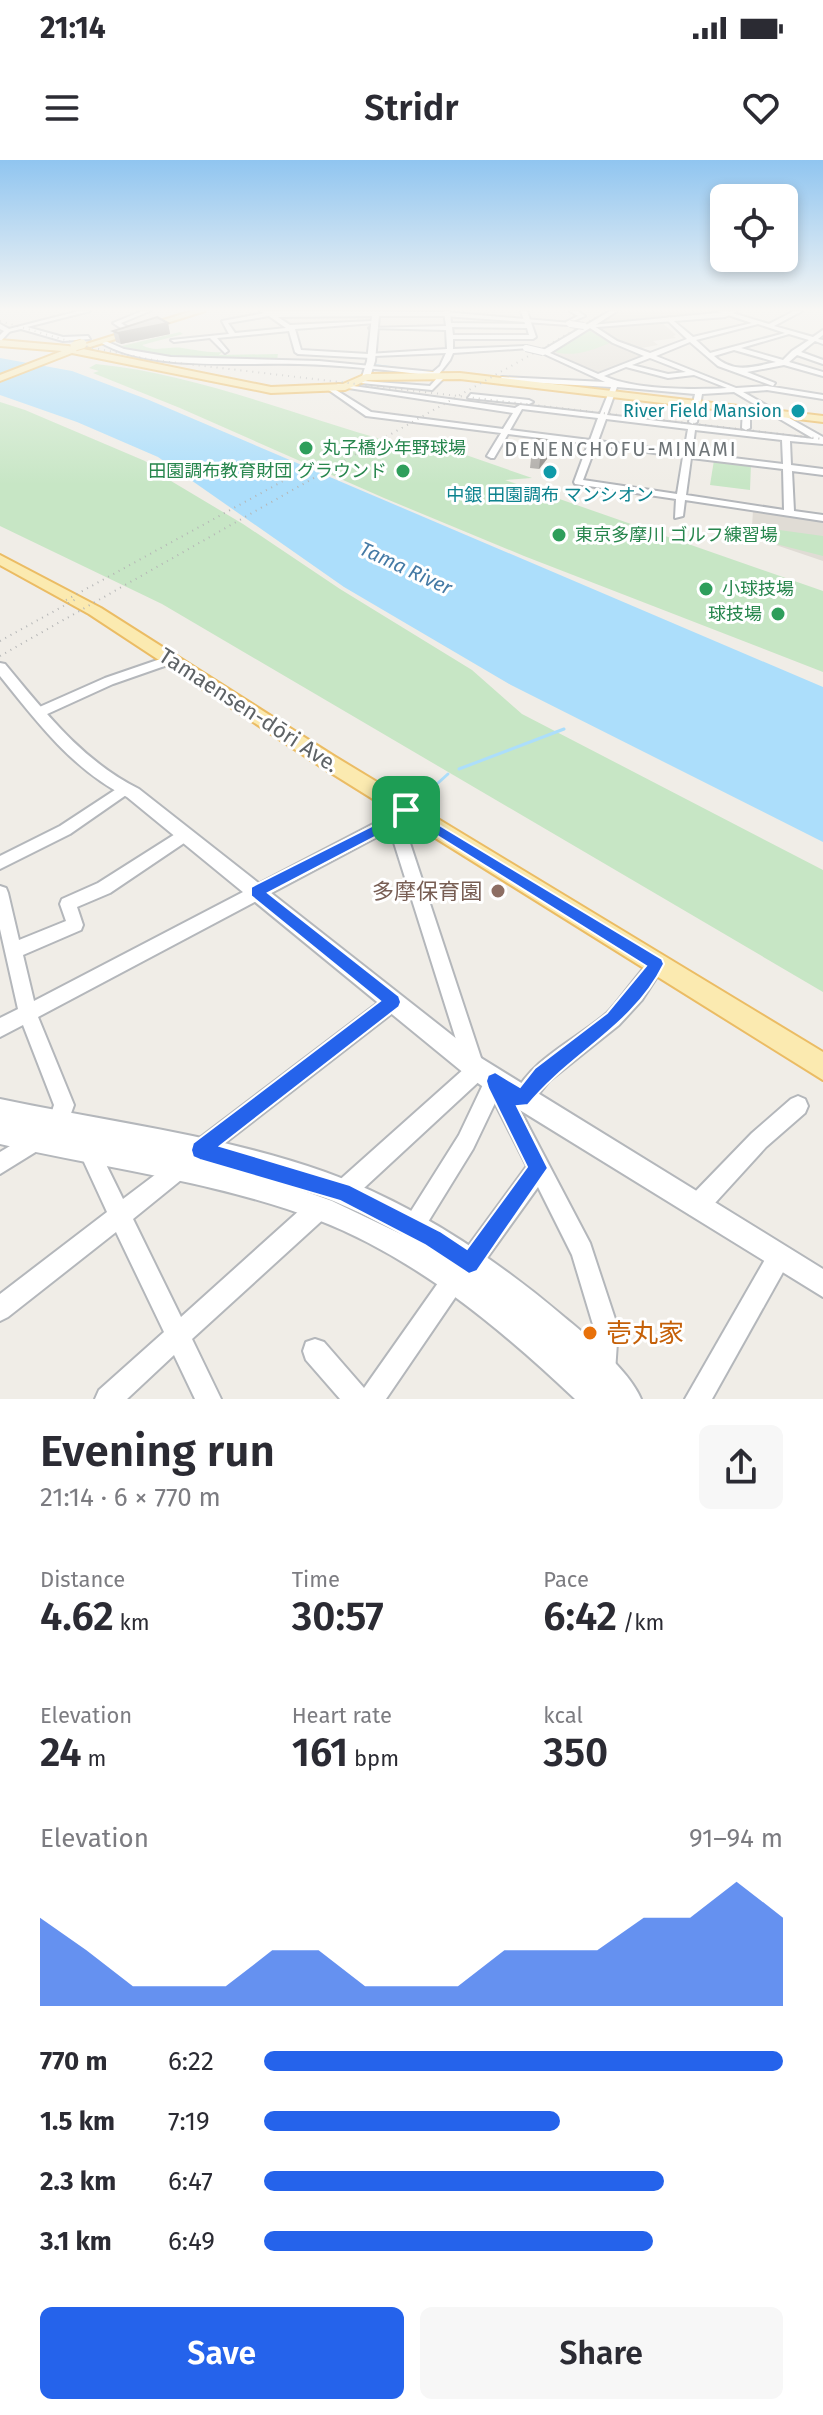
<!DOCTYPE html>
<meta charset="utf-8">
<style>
:root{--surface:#fff;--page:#f7f7f7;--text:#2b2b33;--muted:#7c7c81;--accent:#2563eb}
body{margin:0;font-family:"Fira Sans","Noto Sans JP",sans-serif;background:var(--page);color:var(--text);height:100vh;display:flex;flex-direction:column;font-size:30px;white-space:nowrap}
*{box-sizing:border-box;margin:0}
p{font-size:26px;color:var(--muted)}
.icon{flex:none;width:44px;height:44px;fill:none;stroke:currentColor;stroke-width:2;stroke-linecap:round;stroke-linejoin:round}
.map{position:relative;height:1239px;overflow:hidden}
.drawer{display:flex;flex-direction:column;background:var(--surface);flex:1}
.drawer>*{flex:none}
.buttons{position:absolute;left:710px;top:24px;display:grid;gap:16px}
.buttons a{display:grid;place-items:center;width:88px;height:88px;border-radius:12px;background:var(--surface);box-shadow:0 4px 12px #0003;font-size:40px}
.pin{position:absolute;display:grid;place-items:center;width:68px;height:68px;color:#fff;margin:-34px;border-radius:16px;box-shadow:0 4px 12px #0006}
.round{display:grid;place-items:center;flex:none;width:84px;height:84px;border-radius:12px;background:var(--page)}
.headline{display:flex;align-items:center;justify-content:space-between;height:136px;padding:0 40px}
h1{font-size:44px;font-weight:600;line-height:60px}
.stats{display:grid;grid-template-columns:repeat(3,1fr);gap:12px;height:136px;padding:8px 40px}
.stats div{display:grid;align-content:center}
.stats b{font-size:40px;font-weight:600}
.stats small{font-size:22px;font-weight:400}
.stats p{font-size:22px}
.chart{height:224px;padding:16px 40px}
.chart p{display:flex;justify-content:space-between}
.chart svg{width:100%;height:144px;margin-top:8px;fill:var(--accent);opacity:.7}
.button{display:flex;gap:16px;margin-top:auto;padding:16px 40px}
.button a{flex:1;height:92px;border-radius:12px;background:var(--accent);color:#fff;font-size:32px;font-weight:600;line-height:92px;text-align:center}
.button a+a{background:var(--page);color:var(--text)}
ul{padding:0 40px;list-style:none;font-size:26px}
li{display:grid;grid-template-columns:128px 96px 1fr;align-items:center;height:60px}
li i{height:20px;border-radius:10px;background:var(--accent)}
.status{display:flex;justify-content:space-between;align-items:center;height:56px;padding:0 40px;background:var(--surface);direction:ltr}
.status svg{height:22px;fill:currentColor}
header{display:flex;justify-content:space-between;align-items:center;height:104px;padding:0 40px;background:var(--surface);font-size:36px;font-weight:600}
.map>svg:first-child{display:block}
.education{fill:#e0dcd5}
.green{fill:#c7e6c5}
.water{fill:#acdefb}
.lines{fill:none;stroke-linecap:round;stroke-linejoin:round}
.stream-far1{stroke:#acdefb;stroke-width:2}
.stream{stroke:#acdefb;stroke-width:3}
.minor-casing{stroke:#b4b7bb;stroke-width:4}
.tertiary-casing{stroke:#b4b7bb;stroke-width:4}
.primary-casing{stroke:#ebbc64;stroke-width:4}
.minor{fill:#fff;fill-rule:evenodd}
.tertiary{fill:#fff;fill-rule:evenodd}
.primary{fill:#fbeab0;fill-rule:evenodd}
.rail{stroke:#b5b6b6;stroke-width:2;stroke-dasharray:1 5;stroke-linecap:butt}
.minor-bridge-casing{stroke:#b4b7bb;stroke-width:8;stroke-linecap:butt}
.primary-bridge-casing{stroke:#ebbc64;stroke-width:11;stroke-linecap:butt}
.minor-bridge{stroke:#fff;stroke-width:6}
.primary-bridge{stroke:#fbeab0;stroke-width:9}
.wall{fill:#afaca8}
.shaded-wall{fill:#8e8c88}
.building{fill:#cbc8c3;stroke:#8e8c88;stroke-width:2}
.route{fill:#2563eb;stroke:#fff;stroke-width:2;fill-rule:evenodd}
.culture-dot{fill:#0f9aa8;stroke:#fff;stroke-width:3}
.leisure-dot{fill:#2e9e5b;stroke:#fff;stroke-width:3}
.education-dot{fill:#8d6e63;stroke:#fff;stroke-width:3}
.food-dot{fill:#e8710a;stroke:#fff;stroke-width:3}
.labels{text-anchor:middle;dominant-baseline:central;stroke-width:6;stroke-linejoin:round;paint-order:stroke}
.far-culture-label{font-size:18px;fill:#0d838f;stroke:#fff;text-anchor:end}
.far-leisure-label{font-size:18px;fill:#27864d;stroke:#fff;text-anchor:start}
.far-neighbourhood-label{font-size:20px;letter-spacing:2px;fill:#6f7578;stroke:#fff}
.far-water-label{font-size:20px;font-style:italic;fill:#457aa5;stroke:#fff}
.street-label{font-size:22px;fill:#5e6366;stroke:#fff}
.education-label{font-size:22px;fill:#785e54;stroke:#fff;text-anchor:end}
.near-food-label{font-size:26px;fill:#c56008;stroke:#fff;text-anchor:start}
</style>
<div class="status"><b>21:14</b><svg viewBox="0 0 49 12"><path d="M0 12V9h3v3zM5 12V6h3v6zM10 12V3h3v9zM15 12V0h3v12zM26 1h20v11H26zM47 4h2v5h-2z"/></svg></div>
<header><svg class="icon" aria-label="menu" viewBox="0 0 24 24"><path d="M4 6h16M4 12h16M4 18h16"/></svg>Stridr<svg class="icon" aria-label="heart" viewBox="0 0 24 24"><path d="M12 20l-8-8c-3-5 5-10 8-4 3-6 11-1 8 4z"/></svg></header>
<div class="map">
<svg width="823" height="1239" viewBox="0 0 823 1239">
<rect width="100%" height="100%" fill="#f0ede7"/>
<g class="education">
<path d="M617 151H715L723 154 605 164 599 160Z"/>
<path d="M660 161 676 175 673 176 676 178 653 181 658 185 636 189 615 181 597 167Z"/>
<path d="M585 169 595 171 644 195 599 215 548 193Z"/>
<path d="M753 351 823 361V401L764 381V368L752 366Z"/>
</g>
<g class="green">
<path d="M587 169 610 183C590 191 572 198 552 191Z"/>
<path d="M180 172 183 174 142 185C155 193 168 186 182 188 197 190 207 193 222 192L219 195 278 194 277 200C235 201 146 202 111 184L122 186Z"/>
<path d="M96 204C197 214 293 255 391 282L417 278 532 318 505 320 823 431V512L524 396 384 338 180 248 93 213 99 211 89 208Z"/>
<path d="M0 242 25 250 145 301 166 318 243 364 340 429 472 510 522 554 823 710V832L162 444 0 366Z"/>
<path d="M714 300 751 304 750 330 710 325Z"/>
<path d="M772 369 823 376V396L772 383Z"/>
</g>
<path class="water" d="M0 198 72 211 149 240 823 527V682L511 525 344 427 158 297 77 262 0 235Z"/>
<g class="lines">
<g class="stream-far1">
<path d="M157 195 189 198"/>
<path d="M293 200 309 201"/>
<path d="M375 205 397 208"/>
<path d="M404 209 428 212"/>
<path d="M808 232 823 235"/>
</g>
<g class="stream">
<path d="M459 609 564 569"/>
<path d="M438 623 448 614"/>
</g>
<defs>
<g id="minor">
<path d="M79 151H90L27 167 63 177 88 176 90 179 63 181 21 169 8 172 5 170Z"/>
<path d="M142 151H150L121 163 128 168V170H124L113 163Z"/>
<path d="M444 151H450L451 163 525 164 521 151H527L536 177 533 179H453V189L526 186 529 188 453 193 450 200 439 214 444 218 432 230 361 223 364 221 430 226 437 218 433 216C389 210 344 205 299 204 242 202 149 212 100 182L103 180 124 189 171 197 319 201 433 212 440 206 446 193 374 196 371 198 298 194 295 192 289 171 217 178 228 191 225 193 210 178 174 182 171 180 229 174 222 161 270 152 290 165 372 161 375 163 295 169 301 190 368 194 447 189 446 170 369 168 446 166ZM269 156 286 168 235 173 228 163ZM452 167 527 168 529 175H453Z"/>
<path d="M570 151H577L585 156 566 164V162L578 156Z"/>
<path d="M610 151H617L594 166 617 181 650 193 687 179 667 160 669 157 693 177 752 163 716 151H726L769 164 794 151H802L774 166 813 177 823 170V175L818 179 823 180V184L815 181 801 192 823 200V204L797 195 789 202 823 212V216L784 205 747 212 775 223 773 226 718 206 690 182 656 196 736 228 767 226 823 235V239L767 230 743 232 823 277V284L790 281 791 305 823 309V315L792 311 794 351 823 355V361L685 340 683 356 675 358 676 339 575 324 574 322 588 284 508 274 494 298H491L487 296 501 273 366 256 323 226 328 225 371 252 503 269 513 253 335 226 338 224 515 248 520 245 600 254 611 227 502 221 499 219 502 217 605 222 540 192ZM758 164 785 173 710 193 696 180ZM590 168 613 183 644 196 598 214 550 193ZM789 174 809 180 792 191 783 200 741 188ZM734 190 776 202C752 207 734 214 714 196ZM650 198 686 212 668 214 632 205ZM626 207 668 218 694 215 727 228C692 230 635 230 604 216ZM617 227 695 234 689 262 693 264 697 262 702 234 734 232 814 279 607 255ZM522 249 598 258 590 280 510 270ZM606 259 688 269 684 292 598 281ZM695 270 782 280 783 304 692 293ZM596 285 683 297 677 334 583 320ZM691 298 783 309 784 350 686 335Z"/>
<path d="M471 234 529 240 533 242 529 244 468 238Z"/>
<path d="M743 248 750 250V268L746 270 742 268Z"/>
<path d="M172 495 178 499 176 502 113 524 45 555 40 556 34 552 35 549 105 518Z"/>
<path d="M124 624 131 629 129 633 70 674 0 709V696L60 666Z"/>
<path d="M400 650 405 652 407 656 403 662 482 901 485 902 488 909 485 916 351 1040 343 1043 335 1040 332 1032 335 1024 465 908 390 670 38 857 74 945 65 970 58 973 51 970 48 963 54 945 23 865 0 877V858L18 849 0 769V726L6 728 8 733 19 780 66 761 60 744 62 739 98 723 180 671H190L192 675 190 679 110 733 77 747 83 765 81 770 23 795 34 841Z"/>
<path d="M656 796 662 799 665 804 662 809 642 840 619 865 549 921 529 946 522 949 519 948 590 1083 618 1168 615 1212 609 1239H583L591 1212 594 1168 572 1095 538 1027 477 1112 469 1115 461 1112 458 1104 461 1096 527 1006 495 943 473 989 420 1075 412 1078 404 1075 401 1067 459 975 488 914 495 911 502 914 513 937C532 898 576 880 607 853 619 842 647 800 656 796Z"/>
<path d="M393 834 399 836 402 842 399 848 207 997 200 1000 193 997 190 990 193 983 387 836Z"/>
<path d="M798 936 805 939 808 946 805 953 766 987 705 1054 697 1057 689 1054 686 1046 689 1038 752 973 791 939Z"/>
<path d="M35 971 42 974 45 981 42 988 0 1014V992Z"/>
<path d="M88 979 95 982 123 1039 172 1002 179 999 186 1002 189 1009 186 1016 133 1059 181 1157 311 1040 319 1037 327 1040 330 1048 327 1056 192 1179 221 1239H195L174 1195 127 1239H95L99 1230 164 1172 116 1072 8 1157 0 1161V1134L107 1052 78 989 81 982Z"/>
<path d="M779 1086 787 1089 790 1097 787 1105 712 1239H685L771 1089Z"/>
<path d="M453 1110 461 1113 464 1121 461 1129 386 1239H340L306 1200 303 1191 306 1182 315 1179 324 1182 364 1228 445 1113Z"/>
</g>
<g id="tertiary">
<path d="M260 151 444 152 571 163 568 165 444 156H379L375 201 370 217 366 219 362 217 367 201 372 156 274 157Z"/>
<path d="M737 151 725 157 584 168 581 166Z"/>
<path d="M0 164 11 170 0 182V175L4 171 0 169Z"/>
<path d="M0 503 5 504C45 552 81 600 139 629L481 898 823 1109V1137L492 933 465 914 127 637C72 609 38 563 0 516Z"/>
<path d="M0 939C108 962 221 975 325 1012 412 1043 493 1097 563 1156 587 1176 629 1210 641 1239H575C500 1168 416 1098 318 1060 216 1021 106 1009 0 984ZM290 1026C330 1037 366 1055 403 1075L332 1041Z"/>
</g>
<g id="primary">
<path d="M192 151H205L90 187 83 185Z"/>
<path d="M0 180 68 186 271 227 343 224 366 214 460 213 823 256V262L460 219 368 220 345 230 271 233 72 193 0 221V215L62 191 0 186Z"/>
<path d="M0 395 101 448 334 596 823 892V920L320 606 89 454 0 405Z"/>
</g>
</defs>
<use href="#minor" class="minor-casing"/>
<use href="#tertiary" class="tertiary-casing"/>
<use href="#primary" class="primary-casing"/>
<use href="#minor" class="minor"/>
<use href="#tertiary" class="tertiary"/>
<use href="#primary" class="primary"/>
<g class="rail">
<path d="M0 161 89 187 153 200 823 279"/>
<path d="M66 440 294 315"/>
<path d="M0 481 78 438"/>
<path d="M0 496 608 151"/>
</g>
<defs>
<g id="minor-bridge">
<path d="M570 164 584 166"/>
<path d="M526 188 543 192"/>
</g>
<path id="primary-bridge" d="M75 186 82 184"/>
</defs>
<use href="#minor-bridge" class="minor-bridge-casing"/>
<use href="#primary-bridge" class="primary-bridge-casing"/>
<use href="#minor-bridge" class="minor-bridge"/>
<use href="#primary-bridge" class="primary-bridge"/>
</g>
<g class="wall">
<path d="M168 163 170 174 121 184 116 182 113 171Z"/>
<path d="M537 279 547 299 539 309 530 308 532 289Z"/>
</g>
<g class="shaded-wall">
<path d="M168 163 170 174 121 184 118 173Z"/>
<path d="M550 281 547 299 539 309 541 290Z"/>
</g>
<g class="building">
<path d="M157 157 168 163 118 173 113 171Z"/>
<path d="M537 279 550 281 541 290 532 289Z"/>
</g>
<linearGradient id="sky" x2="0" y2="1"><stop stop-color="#90c5f0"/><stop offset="0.46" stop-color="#f8f7f4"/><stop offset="1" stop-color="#f8f7f4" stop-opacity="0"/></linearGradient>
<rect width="823" height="325" fill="url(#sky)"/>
<path class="route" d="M406 645 662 799 664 804C634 866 569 894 528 945L517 946 548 1008 477 1111 469 1114 425 1085 340 1041 200 1000 193 997 191 990 193 983 380 841 251 736V727L390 657ZM407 657 646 806 607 853 535 908 520 927 495 912 488 915 486 921 488 928 527 1007 467 1089 440 1071 350 1025 220 986 399 847 401 842 399 836 268 733 400 664Z"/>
<g class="culture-dot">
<circle cx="798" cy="251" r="8"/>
<circle cx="550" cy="312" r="8"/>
</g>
<g class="leisure-dot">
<circle cx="306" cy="288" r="8"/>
<circle cx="403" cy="311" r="8"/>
<circle cx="559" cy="375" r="8"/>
<circle cx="706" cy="429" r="8"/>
<circle cx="778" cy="454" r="8"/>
</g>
<circle class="education-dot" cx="498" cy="731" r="8"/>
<circle class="food-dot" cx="590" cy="1173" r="8"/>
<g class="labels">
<g class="far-culture-label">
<text x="782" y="251">River Field Mansion</text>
<text x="550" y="335" text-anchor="middle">中銀 田園調布 マンシオン</text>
</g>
<g class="far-leisure-label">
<text x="322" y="288">丸子橋少年野球場</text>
<text x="387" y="311" text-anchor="end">田園調布教育財団 グラウンド</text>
<text x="575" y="375">東京多摩川 ゴルフ練習場</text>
<text x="722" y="429">小球技場</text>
<text x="762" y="454" text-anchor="end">球技場</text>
</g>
<g class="far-neighbourhood-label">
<text x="621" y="289">DENENCHOFU-MINAMI</text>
</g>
<g class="far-water-label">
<text transform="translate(406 408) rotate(25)">Tama River</text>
</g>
<g class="street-label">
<text transform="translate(249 550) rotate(33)">Tamaensen-dōri Ave.</text>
</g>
<g class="education-label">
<text x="482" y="731">多摩保育園</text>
</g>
<g class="near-food-label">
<text x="606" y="1173">壱丸家</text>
</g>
</g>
</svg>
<div class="buttons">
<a><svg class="icon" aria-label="locate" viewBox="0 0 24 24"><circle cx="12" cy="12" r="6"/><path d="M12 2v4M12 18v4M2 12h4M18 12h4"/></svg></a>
</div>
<div class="pin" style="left:406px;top:650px;background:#1e9e55"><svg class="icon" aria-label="arrive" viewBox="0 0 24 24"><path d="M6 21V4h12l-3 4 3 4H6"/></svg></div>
</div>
<section class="drawer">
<div class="headline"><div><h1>Evening run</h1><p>21:14 · 6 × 770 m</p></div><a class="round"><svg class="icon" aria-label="share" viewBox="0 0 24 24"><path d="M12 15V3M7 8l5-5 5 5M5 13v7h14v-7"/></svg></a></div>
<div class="stats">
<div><p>Distance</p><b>4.62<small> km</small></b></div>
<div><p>Time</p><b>30:57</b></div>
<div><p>Pace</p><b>6:42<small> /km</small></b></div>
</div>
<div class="stats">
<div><p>Elevation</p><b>24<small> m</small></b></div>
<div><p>Heart rate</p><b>161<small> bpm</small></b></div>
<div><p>kcal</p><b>350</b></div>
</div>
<div class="chart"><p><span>Elevation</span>91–94 m</p>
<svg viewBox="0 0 160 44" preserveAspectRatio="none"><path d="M0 44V17L10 27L20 38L30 38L40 38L50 27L60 27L70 38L80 38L90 38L100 27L110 27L120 27L130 17L140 17L150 6L160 17V44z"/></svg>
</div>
<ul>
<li><b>770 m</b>6:22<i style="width:100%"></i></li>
<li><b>1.5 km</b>7:19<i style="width:57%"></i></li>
<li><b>2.3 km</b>6:47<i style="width:77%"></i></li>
<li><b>3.1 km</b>6:49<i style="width:75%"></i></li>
</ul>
<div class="button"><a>Save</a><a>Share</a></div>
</section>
